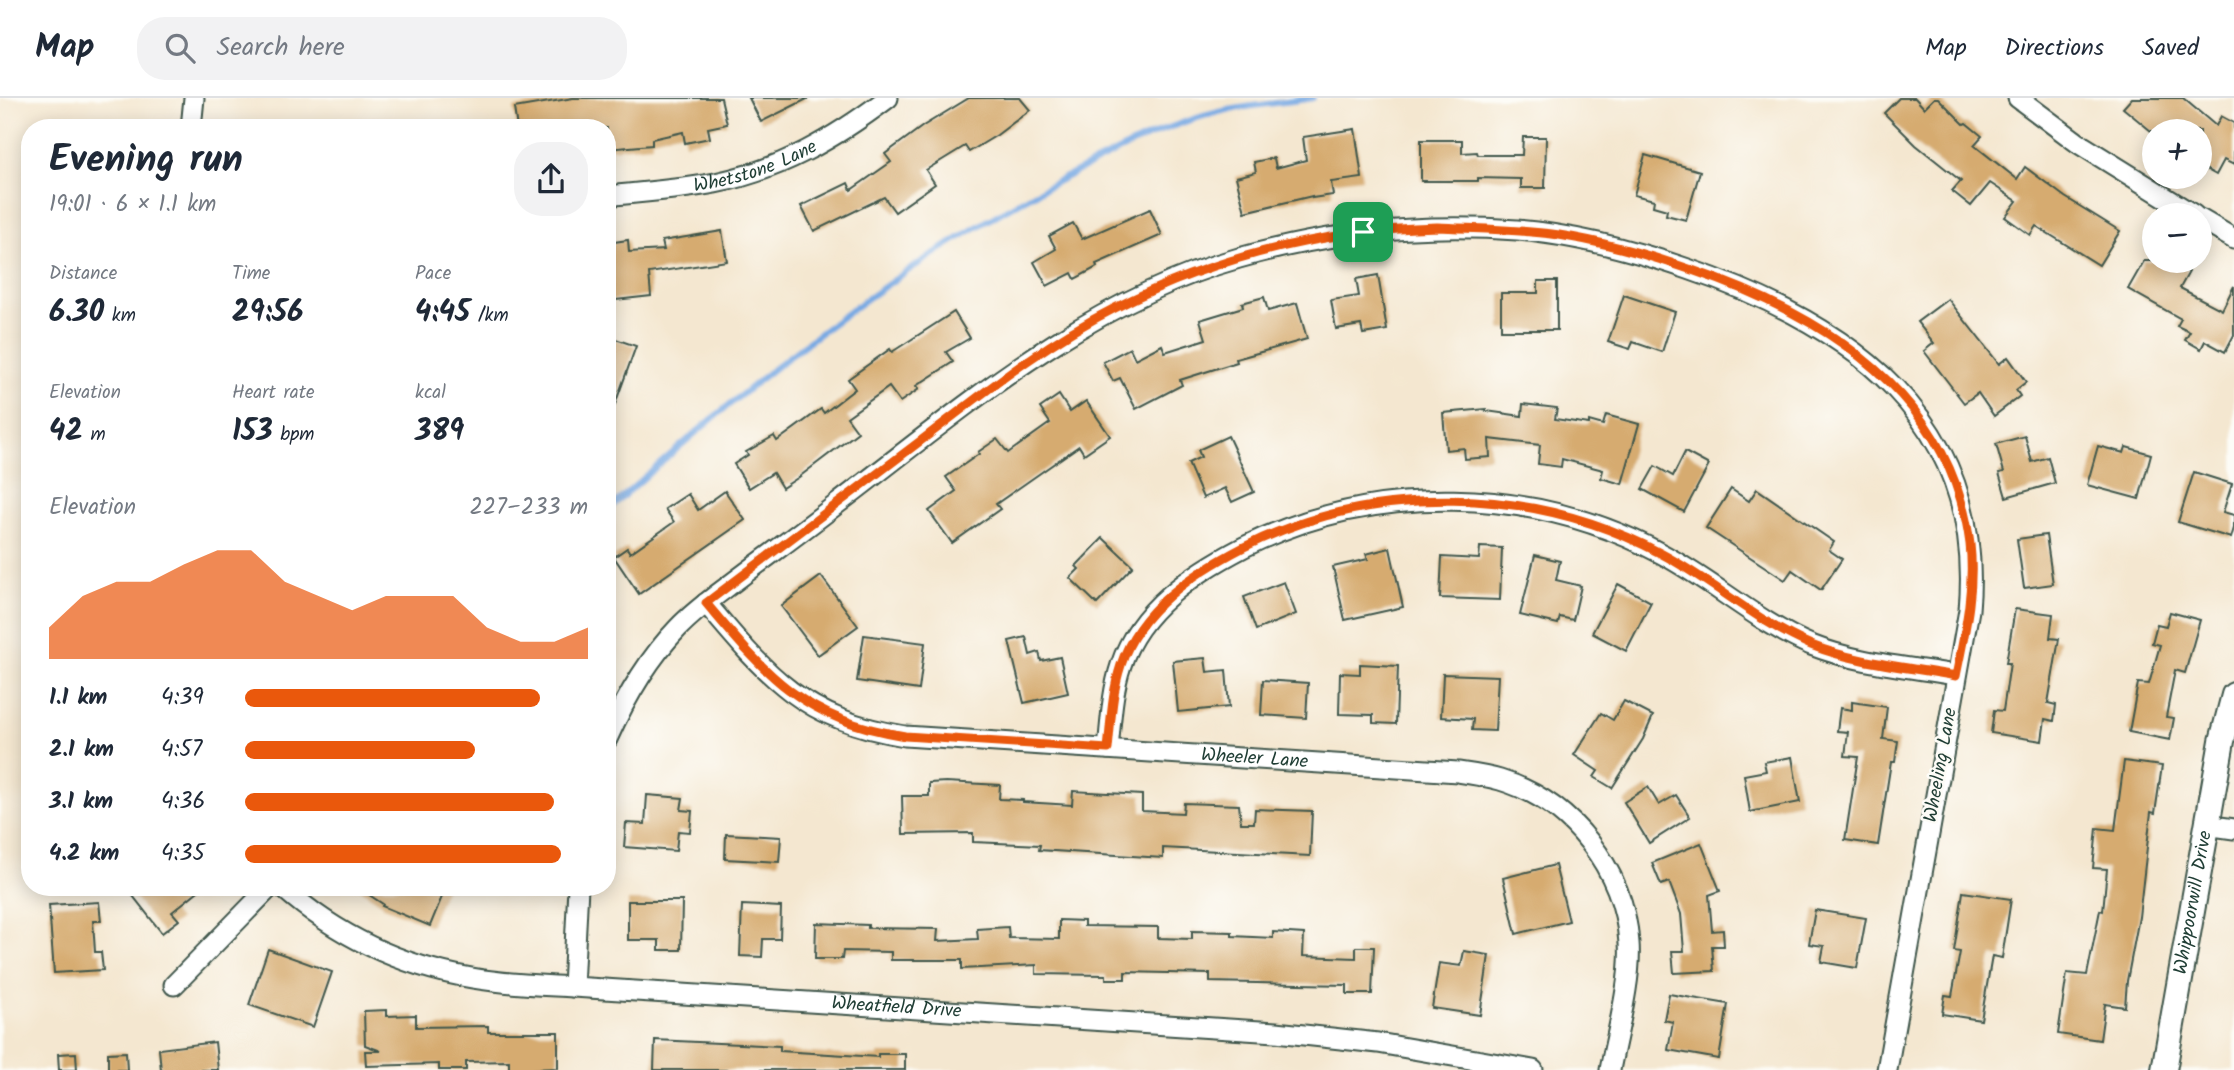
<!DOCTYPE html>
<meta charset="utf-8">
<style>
:root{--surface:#fff;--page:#f2f2f3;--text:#1f2937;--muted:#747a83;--line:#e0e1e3;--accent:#ea580c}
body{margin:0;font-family:Kalam,sans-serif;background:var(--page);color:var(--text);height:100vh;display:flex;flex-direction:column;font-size:26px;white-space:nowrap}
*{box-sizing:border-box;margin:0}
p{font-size:23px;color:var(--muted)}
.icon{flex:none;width:38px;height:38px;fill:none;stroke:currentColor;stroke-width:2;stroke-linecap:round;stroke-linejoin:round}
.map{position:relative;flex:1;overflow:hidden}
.drawer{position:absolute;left:21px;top:21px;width:595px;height:777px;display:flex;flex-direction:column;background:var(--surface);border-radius:28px;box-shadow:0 4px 18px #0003}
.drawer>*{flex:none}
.controls{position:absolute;left:2142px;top:21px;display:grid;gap:14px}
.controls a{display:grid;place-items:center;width:70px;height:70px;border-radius:50%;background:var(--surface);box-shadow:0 4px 18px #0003;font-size:35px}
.pin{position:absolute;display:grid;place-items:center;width:60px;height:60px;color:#fff;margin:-30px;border-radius:14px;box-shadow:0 4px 10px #0006}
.round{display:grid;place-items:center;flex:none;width:74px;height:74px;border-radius:28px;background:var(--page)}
.summary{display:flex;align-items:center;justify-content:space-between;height:119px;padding:0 28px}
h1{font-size:38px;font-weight:700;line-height:52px}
.figures{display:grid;grid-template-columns:repeat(3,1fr);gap:10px;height:119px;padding:7px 28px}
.figures div{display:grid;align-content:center}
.figures b{font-size:30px;font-weight:700}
.figures small{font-size:19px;font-weight:400}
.figures p{font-size:19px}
.chart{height:196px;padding:14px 28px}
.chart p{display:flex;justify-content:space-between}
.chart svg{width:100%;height:126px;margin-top:7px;fill:var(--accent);opacity:.7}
ul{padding:0 28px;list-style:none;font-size:23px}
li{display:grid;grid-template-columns:112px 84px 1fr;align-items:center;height:52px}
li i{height:18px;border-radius:9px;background:var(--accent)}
header{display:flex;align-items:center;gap:42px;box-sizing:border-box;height:98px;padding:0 35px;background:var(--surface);border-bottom:2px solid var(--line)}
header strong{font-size:33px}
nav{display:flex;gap:38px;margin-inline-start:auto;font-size:24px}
.search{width:490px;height:63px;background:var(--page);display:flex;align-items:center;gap:18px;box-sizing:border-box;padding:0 24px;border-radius:28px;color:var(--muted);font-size:26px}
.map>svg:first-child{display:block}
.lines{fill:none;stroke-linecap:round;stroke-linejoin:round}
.stream{stroke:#77a9e3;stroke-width:6}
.building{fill:#d6ab70}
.minor-casing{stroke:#3f564b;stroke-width:23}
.tertiary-casing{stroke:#3f564b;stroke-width:28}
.minor{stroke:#fff;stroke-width:19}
.tertiary{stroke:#fff;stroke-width:24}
.route-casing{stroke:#fff;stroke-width:14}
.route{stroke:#ea580c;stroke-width:9}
.labels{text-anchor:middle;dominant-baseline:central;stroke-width:5;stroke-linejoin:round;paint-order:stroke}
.street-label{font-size:19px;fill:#1f3d34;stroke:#fdfcf7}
</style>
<header>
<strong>Map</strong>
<div class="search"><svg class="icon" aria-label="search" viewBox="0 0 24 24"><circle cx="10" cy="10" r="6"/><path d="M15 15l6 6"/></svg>Search here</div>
<nav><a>Map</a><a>Directions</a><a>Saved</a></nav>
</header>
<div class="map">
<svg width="2234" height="972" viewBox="0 0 2234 972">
<rect width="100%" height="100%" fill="#fdfcf7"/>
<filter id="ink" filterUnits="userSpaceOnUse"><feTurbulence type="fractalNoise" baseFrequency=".0143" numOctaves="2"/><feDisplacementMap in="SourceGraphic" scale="14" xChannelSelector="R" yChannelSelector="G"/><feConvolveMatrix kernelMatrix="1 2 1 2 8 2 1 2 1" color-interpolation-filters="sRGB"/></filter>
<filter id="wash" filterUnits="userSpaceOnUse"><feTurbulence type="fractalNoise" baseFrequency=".00686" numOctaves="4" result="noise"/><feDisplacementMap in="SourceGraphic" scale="28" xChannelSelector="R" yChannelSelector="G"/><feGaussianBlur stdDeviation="1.57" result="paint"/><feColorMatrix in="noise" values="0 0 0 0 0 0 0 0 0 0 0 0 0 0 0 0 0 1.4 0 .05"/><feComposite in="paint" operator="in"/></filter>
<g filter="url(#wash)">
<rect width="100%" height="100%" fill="#f4e7d0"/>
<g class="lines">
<path class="stream" d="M607 413C751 282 907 158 1082 71 1125 49 1171 25 1219 14 1249 7 1282 5 1313 0"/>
</g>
<g id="blocks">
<g class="building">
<path d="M573 0H721L727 26 708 30 710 40 685 45 683 34 652 41V47L607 51V30H517L514 10Z"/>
<path d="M749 0H809L761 24Z"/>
<path d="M969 0H1020L1030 12 997 37 969 54 965 48 926 72 935 86 895 114 884 99 814 133 801 108 848 85 851 92 891 64 885 56 923 28Z"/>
<path d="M1899 0H1915L1924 10 1934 0H1938L1964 26 1966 25 1982 38 1974 47 2017 81 2025 69 2065 99 2120 133 2099 167 2036 128 2030 137 2005 119 2017 103 1990 85 1971 108 1952 93 1961 83 1916 47 1884 15Z"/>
<path d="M2132 0H2183L2216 28 2221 18 2234 25V67L2224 62 2216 77 2200 68V33H2151L2123 10Z"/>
<path d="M1355 31 1362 80 1331 84 1333 97 1312 100V98L1245 114 1236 79 1256 74 1254 64 1274 60 1276 70 1306 62 1303 39Z"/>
<path d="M1523 39H1546L1545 90H1521V81L1478 80V83H1421V42H1462V55L1477 54 1478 57H1522Z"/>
<path d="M1645 57 1700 73 1686 122 1666 117 1667 112 1653 108 1654 102 1634 97Z"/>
<path d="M1150 111 1162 137 1096 166 1097 169 1075 181 1072 175 1047 188 1034 164 1056 151 1049 138 1073 125 1082 141Z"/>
<path d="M722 133 727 163 649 175 651 198 607 203V145L628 142 629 154 664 152 662 143Z"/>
<path d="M2144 163H2169L2189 174 2180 190 2222 212 2234 188V237L2225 254 2205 243 2201 251 2185 242 2190 234 2177 228 2181 221 2128 191Z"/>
<path d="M1378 177 1387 232 1363 236 1361 227 1336 231 1331 202 1359 198 1356 181Z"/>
<path d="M1538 183H1557V232H1501V195H1538Z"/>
<path d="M1624 197 1675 214 1662 254 1633 244 1630 251 1608 244Z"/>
<path d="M1264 199 1268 213 1297 205 1307 241 1236 261 1237 264 1180 282 1182 287 1136 311 1120 280 1113 283 1103 264 1130 250 1135 261 1162 247 1165 254 1206 241 1200 222 1243 209 1242 205Z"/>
<path d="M1948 201 1999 266 2008 259 2026 284 2016 292 2020 298 1994 318 1978 295 1964 305 1924 253 1934 245 1917 224Z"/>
<path d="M954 214 970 240 946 254 953 264 916 288 919 291 900 304 889 289 847 319 858 334 799 379 782 390 773 375 749 390 734 366 748 357 746 354 774 338 777 343 821 311 824 315 855 291 848 281 890 251 892 254Z"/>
<path d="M607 238 636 248 609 323H607Z"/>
<path d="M1059 297 1070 314 1086 303 1110 338 1084 356 1079 348 996 406 1000 411 952 445 929 413 956 393 946 379 979 356 978 354 997 341 1008 355 1050 325 1040 310Z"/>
<path d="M1523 306 1557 310 1555 321 1589 326V323L1603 327 1606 317 1639 326 1622 386 1601 380 1603 372 1562 361 1561 369 1538 366 1540 347 1489 341 1490 359 1465 361 1464 350 1446 352 1443 315 1486 311V313L1522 318Z"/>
<path d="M1228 338 1254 394 1232 404 1225 390 1203 400 1188 365 1201 359 1198 352Z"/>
<path d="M2025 338 2032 364 2048 359 2055 385 2006 399 1999 375 2004 374 1996 346Z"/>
<path d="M2098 348 2124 355 2126 349 2151 356 2139 401 2087 387Z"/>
<path d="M1685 354 1709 367 1684 414 1642 391 1655 368 1673 378Z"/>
<path d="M2194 374 2232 386 2223 414 2234 417V430L2231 440 2178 424Z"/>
<path d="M1731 391 1749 403 1757 391 1834 444 1829 452 1842 461 1821 492 1792 472 1785 482 1706 430Z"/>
<path d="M725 393 745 422 639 496 614 459 627 450 630 455 674 424 665 411 688 396 698 412Z"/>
<path d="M2046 437 2053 486 2024 490 2017 441Z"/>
<path d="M1103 440 1133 468 1097 506 1070 480 1079 471 1076 468Z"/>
<path d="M1480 449 1502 450 1500 502 1440 500 1442 459 1479 461Z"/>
<path d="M1390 450 1403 509 1345 522 1333 469 1368 461 1366 456Z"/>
<path d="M1535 457 1560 463 1556 482 1581 488 1573 522 1560 519 1558 526 1520 517Z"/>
<path d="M821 478 858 528 818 557 781 508Z"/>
<path d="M1284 484 1296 516 1256 532 1244 499Z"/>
<path d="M1618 486 1651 504 1626 553 1592 535Z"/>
<path d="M2015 511 2053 516 2050 540 2059 541 2048 605 2056 607 2054 623 2045 621 2042 643 1991 635 1994 612 2003 613 2010 565H2006Z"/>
<path d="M2170 514 2200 522 2185 575 2175 572 2166 619 2174 620 2170 642 2129 634 2138 585 2149 586 2160 547 2152 545 2157 526 2166 528Z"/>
<path d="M864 537 925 545 919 592 857 583Z"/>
<path d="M1026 539 1030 557 1039 554 1041 563 1060 559 1068 595 1024 605 1009 543Z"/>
<path d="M1205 560 1207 574 1226 572 1229 609 1178 614 1173 563Z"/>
<path d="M1360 566 1398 568 1396 626 1373 625V617L1339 616 1340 575 1360 576Z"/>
<path d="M1443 576 1498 578 1495 633 1472 632 1473 621 1441 619Z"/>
<path d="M1263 582 1308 585 1306 620 1261 617Z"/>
<path d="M1624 603 1653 618 1643 641 1612 690 1594 679 1598 673 1574 657 1601 615 1613 622Z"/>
<path d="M1852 604 1887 609 1883 641 1898 643 1895 664H1891L1878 747 1845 742 1858 659 1845 658 1848 634 1837 633 1840 610 1852 612Z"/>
<path d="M1792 659 1800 704 1750 714 1744 677 1766 673 1764 664Z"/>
<path d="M2124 663 2162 668 2155 715 2151 714 2139 819 2127 883 2125 909 2105 906 2100 942 2058 936 2067 875 2087 877 2100 812 2103 813 2107 771 2093 770 2097 730 2115 732Z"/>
<path d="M946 684 1000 687 999 701 1023 702V704L1072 707 1073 693 1142 697V713L1183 715 1184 705 1239 707 1241 725H1254L1255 711 1312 713 1310 758 1163 750V760L1039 752 1040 747 973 744V735L903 736 902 698H929V685Z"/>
<path d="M1648 689 1659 707 1676 697 1690 719 1649 745 1624 704Z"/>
<path d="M647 697 683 700 681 712 692 713 690 734 678 733 676 753 624 749 626 725 645 726Z"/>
<path d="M726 736 781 739 779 764 725 761Z"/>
<path d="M1701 745 1720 793 1709 797 1712 833 1723 832 1724 848H1712L1714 873 1674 875 1672 853H1684L1681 816 1669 784 1661 787 1652 765Z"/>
<path d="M1555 767 1569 823 1516 836 1503 780Z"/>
<path d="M126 789H203L172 814 179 822 162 835Z"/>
<path d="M357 789H446L430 828 382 808 383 806Z"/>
<path d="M1963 794 2011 801 2002 860 1992 858 1981 922 1942 916 1945 897 1952 898 1960 854 1954 853Z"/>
<path d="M628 803H682L681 852H659V842H628Z"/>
<path d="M99 804 101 823H93L95 854H101L103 872 54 875 49 807Z"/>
<path d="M742 807 781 809 780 841H763L762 859 740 858Z"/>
<path d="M1815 812 1866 820 1857 870 1821 864 1824 848 1809 846Z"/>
<path d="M1059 822 1084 823V828L1158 829V840L1192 841V833L1232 834V838L1273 840V834L1304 836 1303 858 1356 860V849H1374L1372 896H1347V887L1210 884V876L1125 874V881H1106V877L1036 876V867L962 871V862H891V854L843 853 842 861H815L816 825 868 827V830L938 831 937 843 978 841 977 831 1008 829 1009 840 1059 841Z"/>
<path d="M268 851 332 874 313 929 249 907Z"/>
<path d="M1464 853 1489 857 1480 917 1432 910 1439 865 1461 868Z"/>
<path d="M1669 896 1728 906 1719 961 1668 952 1673 924 1664 922Z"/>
<path d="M387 912V918L416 917V929L488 928V934H558V970L509 972V963L466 964V972H439V966L366 968 365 953H381L365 947 364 913Z"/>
<path d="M655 942 780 948V953L878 959V956H905V972H654Z"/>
<path d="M215 944 218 972H161L159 951Z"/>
<path d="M126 954 127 972H108V955Z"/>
<path d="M76 955 77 972H59L58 956Z"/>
</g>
</g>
</g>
<g filter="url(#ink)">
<use href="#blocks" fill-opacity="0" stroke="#3f564b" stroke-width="2"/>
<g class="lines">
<defs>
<g id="minor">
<path d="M2018 0 2078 45 2194 117"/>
<path d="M191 30 194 0"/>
<path id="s1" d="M607 98C643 94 679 92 715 85 781 72 835 40 888 0"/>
<path d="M2200 121 2234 141"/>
<path id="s2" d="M706 505C768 579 804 622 905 638L1458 674C1472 676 1486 678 1500 682 1571 703 1624 771 1629 845 1632 880 1617 935 1610 972"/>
<path d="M607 641C625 601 647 562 678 530 696 511 718 496 739 480 772 455 805 431 837 406 962 311 1085 203 1239 160 1330 134 1423 125 1517 132 1576 137 1633 152 1688 171 1850 226 1986 322 1969 512L1887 972"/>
<path d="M1108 651C1111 623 1112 594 1121 567 1139 511 1194 475 1244 449 1374 384 1534 387 1662 456 1713 483 1757 524 1811 547 1856 565 1908 569 1956 577"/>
<path d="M2206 727 2234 731"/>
<path id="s3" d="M282 789C336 837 401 868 472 880 505 886 540 887 573 889L1276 934 1378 945 1533 972"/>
<path d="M174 887 270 789"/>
<path d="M573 889 578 789"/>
</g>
<g id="tertiary">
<path id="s4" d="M2164 972 2222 643 2234 597"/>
</g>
</defs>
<use href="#minor" class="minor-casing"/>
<use href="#tertiary" class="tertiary-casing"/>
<use href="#minor" class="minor"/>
<use href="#tertiary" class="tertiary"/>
</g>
</g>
<g class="lines" filter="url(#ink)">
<defs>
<path id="route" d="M1437 129C1478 131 1518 131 1559 137 1604 144 1649 157 1692 172 1824 217 1951 296 1970 446 1975 491 1965 534 1956 578 1908 569 1856 565 1811 547 1757 524 1713 483 1662 456 1534 387 1374 384 1244 449 1194 475 1139 511 1121 567 1112 594 1111 623 1108 651L905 638C804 622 768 579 706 505 780 449 853 394 927 338 987 292 1047 244 1115 210 1215 159 1325 132 1437 129Z"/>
</defs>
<use href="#route" class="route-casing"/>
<use href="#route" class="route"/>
</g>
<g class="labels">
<g class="street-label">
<text stroke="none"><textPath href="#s1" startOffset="152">Whetstone Lane</textPath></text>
<text stroke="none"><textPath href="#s2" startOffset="597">Wheeler Lane</textPath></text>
<text transform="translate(1941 667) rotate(-80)">Wheeling Lane</text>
<text stroke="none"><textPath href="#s4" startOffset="170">Whippoorwill Drive</textPath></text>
<text stroke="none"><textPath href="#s3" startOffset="639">Wheatfield Drive</textPath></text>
</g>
</g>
</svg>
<div class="controls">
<a>+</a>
<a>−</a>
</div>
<div class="pin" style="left:1363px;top:134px;background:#1e9e55"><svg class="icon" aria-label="arrive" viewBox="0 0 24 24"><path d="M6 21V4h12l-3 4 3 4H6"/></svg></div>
<section class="drawer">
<div class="summary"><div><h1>Evening run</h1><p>19:01 · 6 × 1.1 km</p></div><a class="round"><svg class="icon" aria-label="share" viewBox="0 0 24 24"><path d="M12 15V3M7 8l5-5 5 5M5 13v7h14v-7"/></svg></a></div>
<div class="figures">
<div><p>Distance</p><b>6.30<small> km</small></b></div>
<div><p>Time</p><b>29:56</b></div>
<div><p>Pace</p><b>4:45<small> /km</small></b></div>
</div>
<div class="figures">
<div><p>Elevation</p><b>42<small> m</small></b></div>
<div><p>Heart rate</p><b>153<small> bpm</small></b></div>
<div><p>kcal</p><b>389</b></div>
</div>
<div class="chart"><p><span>Elevation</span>227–233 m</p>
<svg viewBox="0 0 160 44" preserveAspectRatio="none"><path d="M0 44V33L10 22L20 17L30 17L40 11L50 6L60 6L70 17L80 22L90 27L100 22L110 22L120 22L130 33L140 38L150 38L160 33V44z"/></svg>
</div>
<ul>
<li><b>1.1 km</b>4:39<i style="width:86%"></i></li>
<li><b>2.1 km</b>4:57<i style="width:67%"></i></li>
<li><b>3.1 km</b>4:36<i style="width:90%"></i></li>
<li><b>4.2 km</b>4:35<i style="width:92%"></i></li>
</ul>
</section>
</div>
